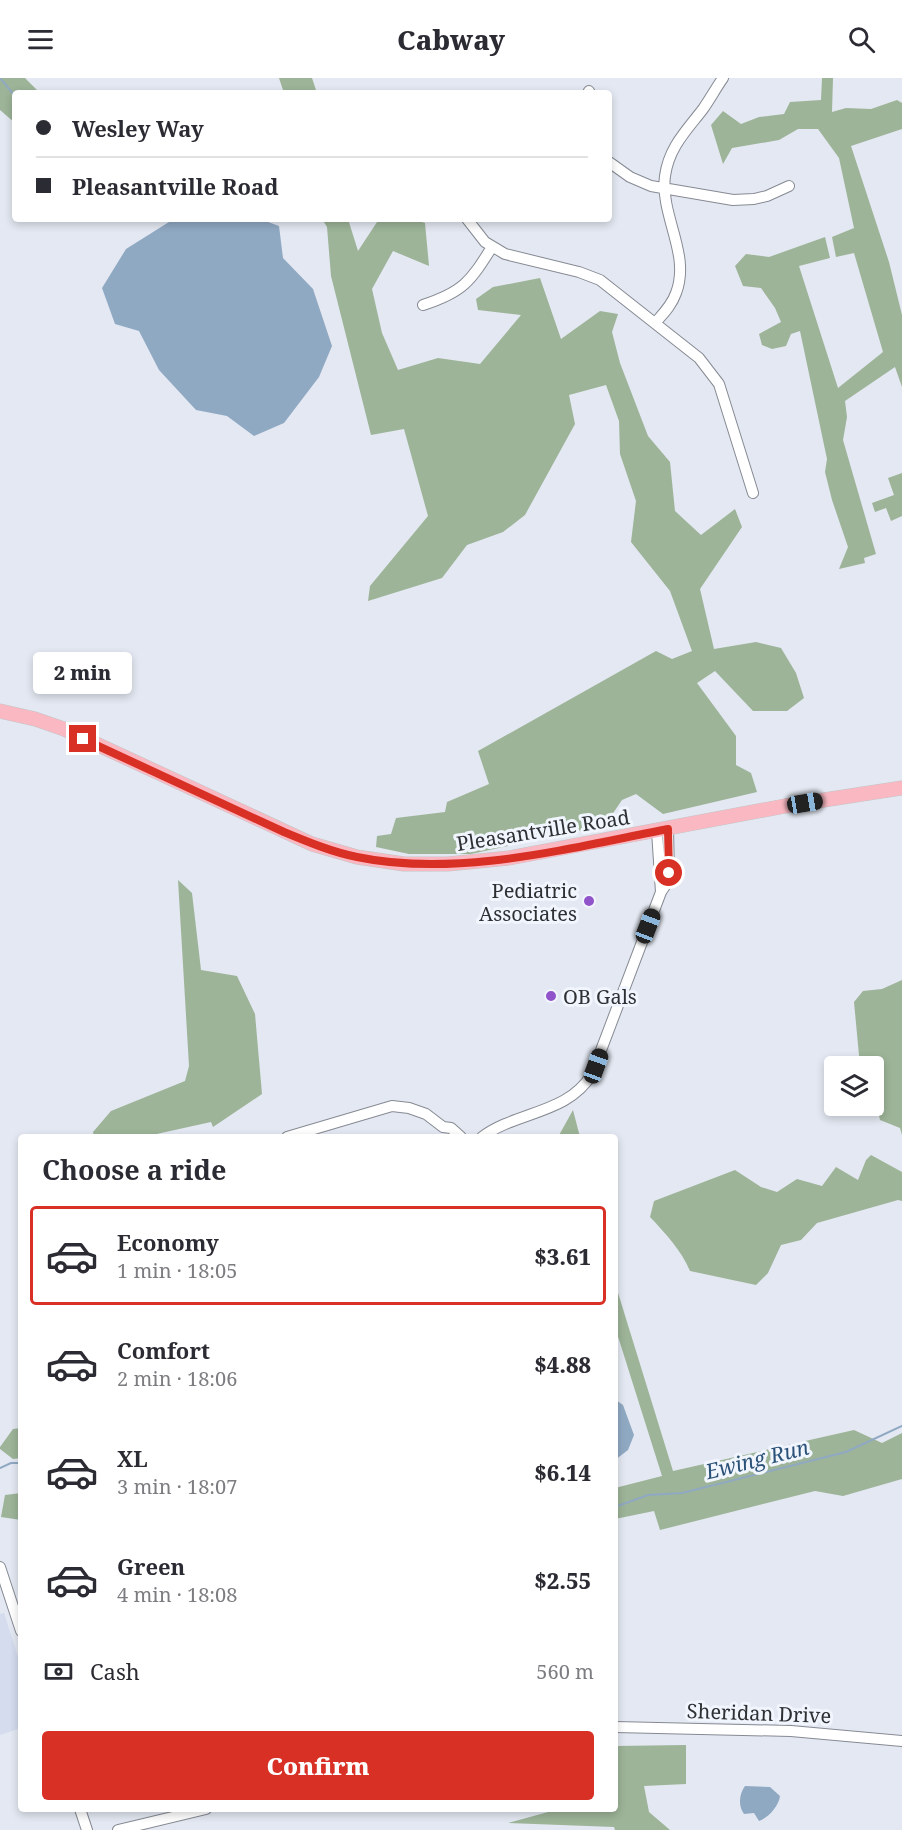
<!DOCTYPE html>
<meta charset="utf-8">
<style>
body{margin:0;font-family:"Noto Serif",serif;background:#f2f2f3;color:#2b2b33;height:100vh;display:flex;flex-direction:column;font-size:22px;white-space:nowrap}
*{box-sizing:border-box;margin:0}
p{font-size:20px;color:#7c7c81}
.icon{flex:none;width:33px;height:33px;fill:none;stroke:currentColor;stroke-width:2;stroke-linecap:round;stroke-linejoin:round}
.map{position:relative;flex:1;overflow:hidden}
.drawer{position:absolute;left:18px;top:1056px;width:600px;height:678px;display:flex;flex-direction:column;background:#fff;border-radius:6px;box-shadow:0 3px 9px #0003}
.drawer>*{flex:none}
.banner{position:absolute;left:12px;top:12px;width:600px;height:132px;border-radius:6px;box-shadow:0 3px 9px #0003;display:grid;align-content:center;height:132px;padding:0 24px;background:#fff}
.fabs{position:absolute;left:824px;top:978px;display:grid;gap:12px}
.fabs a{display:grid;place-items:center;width:60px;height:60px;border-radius:6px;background:#fff;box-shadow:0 3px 9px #0003;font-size:30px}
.end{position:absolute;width:27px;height:27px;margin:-14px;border:8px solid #d93025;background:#fff;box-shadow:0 0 0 3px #fff}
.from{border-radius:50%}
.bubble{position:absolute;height:42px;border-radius:6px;background:#fff;box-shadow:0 3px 9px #0003;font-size:20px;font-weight:800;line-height:42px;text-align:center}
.car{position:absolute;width:18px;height:36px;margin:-18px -9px;border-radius:8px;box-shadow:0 0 4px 2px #0007;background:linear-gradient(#222 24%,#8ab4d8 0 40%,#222 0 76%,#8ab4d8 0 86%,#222 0)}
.banner b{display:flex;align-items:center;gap:21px;height:57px;font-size:22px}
.banner b+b{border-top:2px solid #e1e1e2}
.banner i{width:15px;height:15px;background:#2b2b33}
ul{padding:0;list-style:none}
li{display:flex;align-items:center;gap:18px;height:99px;margin:0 12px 9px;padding:0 12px;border:3px solid transparent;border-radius:6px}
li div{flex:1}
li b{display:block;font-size:22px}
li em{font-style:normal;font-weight:800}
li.current{border-color:#d93025}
li>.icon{width:54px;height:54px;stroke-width:1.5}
h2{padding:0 24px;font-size:27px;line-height:72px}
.pay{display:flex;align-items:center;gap:15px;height:66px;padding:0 24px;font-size:22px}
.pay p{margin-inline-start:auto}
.primary-button{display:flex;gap:12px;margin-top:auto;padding:12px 24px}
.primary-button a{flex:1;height:69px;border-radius:6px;background:#d93025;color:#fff;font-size:24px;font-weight:800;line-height:69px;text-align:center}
header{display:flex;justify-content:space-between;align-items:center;height:78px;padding:0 24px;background:#fff;font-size:27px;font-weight:800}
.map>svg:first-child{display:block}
.built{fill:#d4dced}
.forest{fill:#9db498}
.water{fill:#90a9c3}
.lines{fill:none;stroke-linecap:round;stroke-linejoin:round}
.stream{stroke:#90a9c3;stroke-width:2}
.minor-casing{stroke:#868a93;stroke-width:12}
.major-casing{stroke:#c4c5c6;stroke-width:15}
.minor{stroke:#fff;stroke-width:10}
.major{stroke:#fab9c2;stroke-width:14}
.route{stroke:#d93025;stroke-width:8}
.poi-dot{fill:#9153ca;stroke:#f1f5fd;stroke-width:2}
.labels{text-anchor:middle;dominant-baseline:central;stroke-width:6;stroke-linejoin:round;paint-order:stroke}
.street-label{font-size:20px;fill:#2e3034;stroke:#f1f5fd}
.poi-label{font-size:20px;fill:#2e3034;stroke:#f1f5fd;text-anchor:end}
.water-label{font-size:21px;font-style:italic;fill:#2a5177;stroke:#f1f5fd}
</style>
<header><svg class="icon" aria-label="menu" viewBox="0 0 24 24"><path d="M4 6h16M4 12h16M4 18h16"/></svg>Cabway<svg class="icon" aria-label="search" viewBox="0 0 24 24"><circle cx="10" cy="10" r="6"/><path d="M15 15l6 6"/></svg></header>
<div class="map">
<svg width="902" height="1752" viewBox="0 0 902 1752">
<rect width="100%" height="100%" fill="#e3e8f2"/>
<path class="built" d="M4,1535L21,1588V1650L0,1657V1536Z"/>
<path class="forest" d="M0,0H25L40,15H15V45L0,32Z
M279,0H312L317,15H284Z
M822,0H833L832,34L846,30L871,31L897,22L902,25V51L851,68L889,184L902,237V309L895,289L845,323L847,339L843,362L876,476L864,480L865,485L839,491L848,469L832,422L825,394L827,381L800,253L791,256L786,268L772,271L762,267L759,256L781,244L775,230L761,210L743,208L735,188L746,176L769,179L825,159L830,180L799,188L838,310L883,274L854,175L836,179L832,159L854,150L839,80L818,51H798L779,62L732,70L723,86L711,47L723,33L741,46L759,39L784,36L790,24L821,22Z
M322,141H348L358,173L379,141H413L425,145L429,188L393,173L372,211L382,255L398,292L438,280L480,286L521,237L478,232L476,221L493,209L540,200L561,261L600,233L618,236L612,254L620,285L648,358L670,384L675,433L701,457L735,431L742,449L700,511L714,571L756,564L781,570L796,595L804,620L787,633H753L715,593L697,605L736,658V687L751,695L757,714L663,736L636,716L622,722L605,747L471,776H409L376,769L377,758L391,756L396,740L445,734L447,724L489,706L478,673L656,573L672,581L692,573L670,513L631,464L636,423L620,376L619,343L606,307L569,317L575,346L525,437L503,454L467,467L442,500L368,523L370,508L428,438L404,351L371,357L331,198L327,149Z
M902,395V438L891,443L886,430L875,434L872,425L894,417L888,400Z
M178,802L192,815L201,892L237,898L255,936L262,1016L213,1049L211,1044L143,1059H94L93,1054L111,1033L185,1003L189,988Z
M902,902V1057L900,1050L880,1042L873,1011V988H860L854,924L863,913L882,911Z
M573,1032L580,1059H558Z
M871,1077L902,1094V1123L898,1122L817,1145L801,1162L781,1167L768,1195L756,1207L690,1193C681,1172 666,1156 650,1139L654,1123L735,1092L761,1109L777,1114L797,1101L822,1108L836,1089L858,1102L866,1082Z
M615,1205L673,1393L854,1352L882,1365L902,1355V1401L843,1418L815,1413L660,1452L654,1433L615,1441V1410L662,1398L615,1249Z
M21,1350V1380L13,1381L0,1371V1369L13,1351Z
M21,1415V1442L1,1439L5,1417Z
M686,1667V1706L644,1708L649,1734L670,1752H615L614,1749L508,1745L559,1731H615V1668Z"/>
<path class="water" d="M183,141H260L279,148L283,180L313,211L332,268L319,299L284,345L254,358L227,338L196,332L159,292L139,253L115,246L102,210L126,171L169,144Z
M616,1322L623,1327L634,1357L628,1372L615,1382Z
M745,1708L770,1709L780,1718C779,1728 768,1740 759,1743L754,1735L744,1736C738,1728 739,1716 745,1708Z"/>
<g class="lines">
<path class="stream" d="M0,0L15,18
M0,1390L11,1385H21
M615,1429L648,1417L682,1415L846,1374L902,1348"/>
<g class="minor-casing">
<path id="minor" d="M588,15L589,13
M609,84L630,99L651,108L733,122L754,121L767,118L789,108
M467,141L485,164L505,176L579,194L600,202L699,280L719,306L753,415
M423,227C463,214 470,204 492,169
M655,245C663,236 672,227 676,215C691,176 660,138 665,98C669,69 687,52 703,31C710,21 716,10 723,0
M657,753L661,814
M287,1059L392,1028L409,1030L426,1036L443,1049L451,1050L461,1059
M482,1059C517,1033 568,1036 592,996L661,814L667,805L669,795L668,751
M0,1489L21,1553
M615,1649L791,1653L902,1663
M80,1731L87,1752
M118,1752L206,1731"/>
</g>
<g class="major-casing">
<path id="major" d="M0,633L35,641L64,651L312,766L357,779L404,786H448L509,780L785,728L902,710"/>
</g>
<use href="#minor" class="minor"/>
<use href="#major" class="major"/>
</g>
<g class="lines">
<path class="route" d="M83,661L284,754C308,764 332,774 357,779C457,800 570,770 668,751L669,795"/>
</g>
<g class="poi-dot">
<circle cx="589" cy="823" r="6"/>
<circle cx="551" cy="918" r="6"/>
</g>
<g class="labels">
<g class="street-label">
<text transform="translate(543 752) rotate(-9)">Pleasantville Road</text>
<text transform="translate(759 1635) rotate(2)">Sheridan Drive</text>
</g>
<g class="poi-label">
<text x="577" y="812">Pediatric<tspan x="577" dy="23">Associates</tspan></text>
<text x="563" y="918" text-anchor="start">OB Gals</text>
</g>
<g class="water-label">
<text transform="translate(757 1381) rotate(-14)">Ewing Run</text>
</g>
</g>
</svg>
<div class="fabs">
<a><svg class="icon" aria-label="layers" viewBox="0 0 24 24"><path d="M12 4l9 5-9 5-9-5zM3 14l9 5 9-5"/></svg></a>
</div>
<i class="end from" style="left:669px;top:795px"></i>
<i class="end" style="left:83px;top:661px"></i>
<div class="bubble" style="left:33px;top:574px;width:99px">2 min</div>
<i class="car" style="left:805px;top:725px;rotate:81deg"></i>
<i class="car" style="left:648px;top:848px;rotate:21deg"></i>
<i class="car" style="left:596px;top:988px;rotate:20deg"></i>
<div class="banner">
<b><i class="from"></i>Wesley Way</b>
<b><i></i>Pleasantville Road</b>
</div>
<section class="drawer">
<h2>Choose a ride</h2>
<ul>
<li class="current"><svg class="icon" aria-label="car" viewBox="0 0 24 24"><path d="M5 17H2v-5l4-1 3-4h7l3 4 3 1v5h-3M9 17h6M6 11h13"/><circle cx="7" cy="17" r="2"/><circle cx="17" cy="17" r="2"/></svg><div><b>Economy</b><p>1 min · 18:05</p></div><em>$3.61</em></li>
<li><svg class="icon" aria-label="car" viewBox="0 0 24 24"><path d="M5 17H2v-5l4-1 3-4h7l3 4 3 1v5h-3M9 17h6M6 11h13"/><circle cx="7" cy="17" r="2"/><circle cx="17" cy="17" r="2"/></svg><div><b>Comfort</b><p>2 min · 18:06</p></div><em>$4.88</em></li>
<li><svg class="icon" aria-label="car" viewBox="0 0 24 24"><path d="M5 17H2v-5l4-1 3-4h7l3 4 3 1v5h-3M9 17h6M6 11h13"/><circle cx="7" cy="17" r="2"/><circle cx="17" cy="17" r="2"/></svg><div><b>XL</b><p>3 min · 18:07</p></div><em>$6.14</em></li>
<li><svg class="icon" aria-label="car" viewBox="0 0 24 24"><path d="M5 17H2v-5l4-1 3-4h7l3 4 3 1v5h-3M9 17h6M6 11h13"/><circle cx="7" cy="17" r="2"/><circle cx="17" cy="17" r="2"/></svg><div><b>Green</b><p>4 min · 18:08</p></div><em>$2.55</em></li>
</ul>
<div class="pay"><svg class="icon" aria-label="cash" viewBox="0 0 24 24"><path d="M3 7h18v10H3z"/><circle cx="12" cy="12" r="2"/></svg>Cash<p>560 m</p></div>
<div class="primary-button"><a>Confirm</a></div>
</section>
</div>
